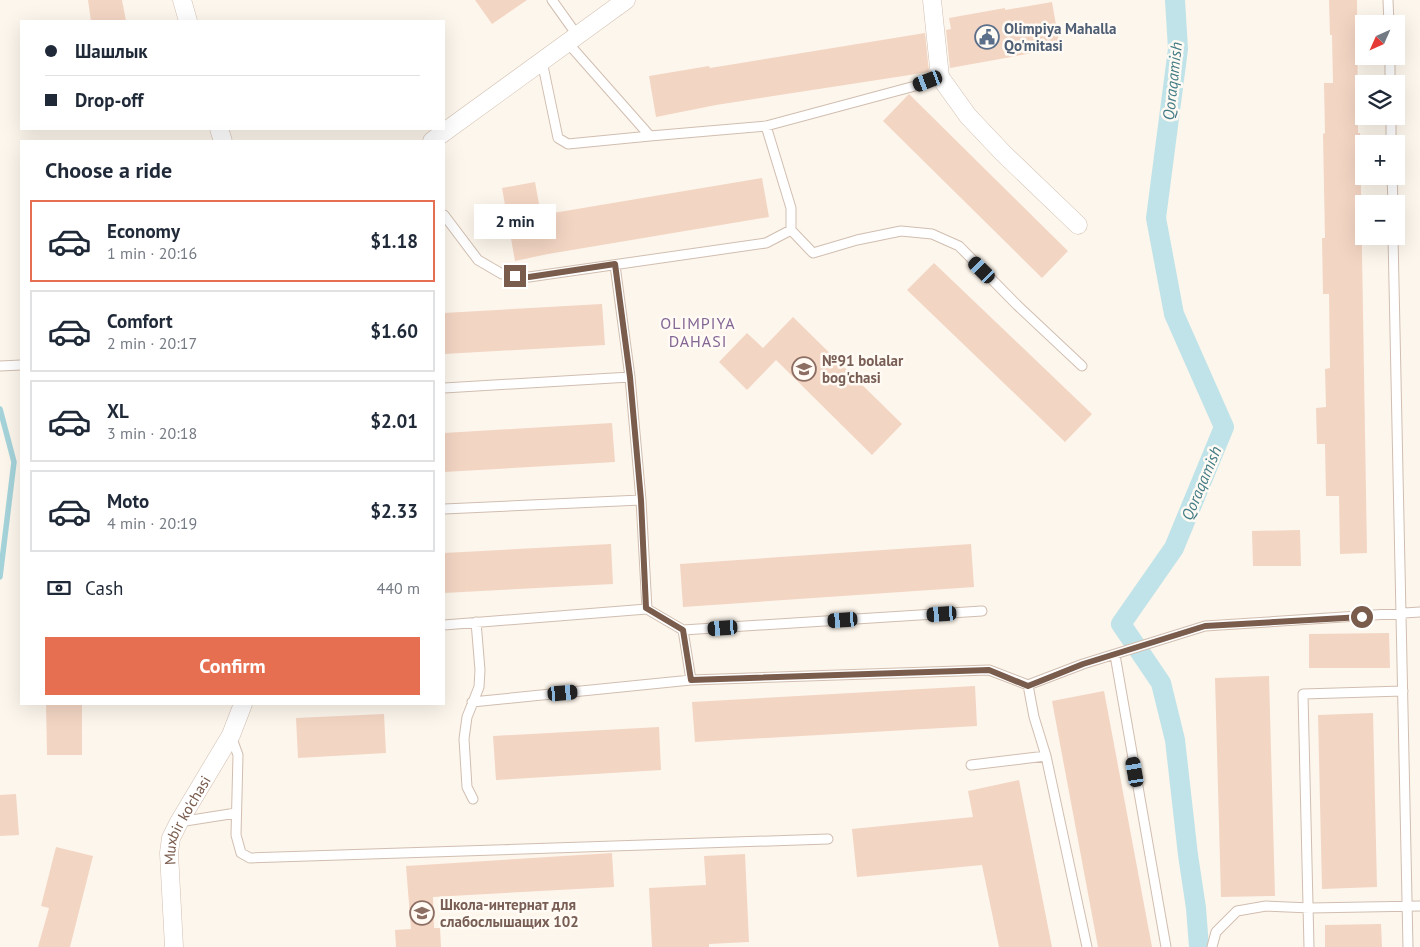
<!DOCTYPE html>
<meta charset="utf-8">
<style>
body{margin:0;font-family:"PT Sans",sans-serif;background:#f2f2f3;color:#1f2937;height:100vh;display:flex;flex-direction:column;font-size:19px;white-space:nowrap}
*{box-sizing:border-box;margin:0}
p{font-size:16px;color:#747a83}
.icon{flex:none;width:28px;height:28px;fill:none;stroke:currentColor;stroke-width:2;stroke-linecap:round;stroke-linejoin:round}
.map{position:relative;flex:1;overflow:hidden}
.side{position:absolute;left:20px;top:140px;width:425px;height:565px;display:flex;flex-direction:column;background:#fff;border-radius:0px;box-shadow:0 5px 20px #0002}
.side>*{flex:none}
.hud{position:absolute;left:20px;top:20px;width:425px;height:110px;border-radius:0px;box-shadow:0 5px 20px #0002;display:grid;align-content:center;height:110px;padding:0 25px;background:#fff}
.needle{width:32px;rotate:225deg}
.fabs{position:absolute;left:1355px;top:15px;display:grid;gap:10px}
.fabs a{display:grid;place-items:center;width:50px;height:50px;border-radius:0px;background:#fff;box-shadow:0 5px 20px #0002;font-size:25px}
.end{position:absolute;width:22px;height:22px;margin:-11px;border:6px solid #7a5c4d;background:#fff;box-shadow:0 0 0 2px #fff}
.from{border-radius:50%}
.bubble{position:absolute;height:35px;border-radius:0px;background:#fff;box-shadow:0 5px 20px #0002;font-size:16px;font-weight:700;line-height:35px;text-align:center}
.car{position:absolute;width:15px;height:30px;margin:-15px -8px;border-radius:6px;box-shadow:0 0 4px 1px #0007;background:linear-gradient(#222 24%,#8ab4d8 0 40%,#222 0 76%,#8ab4d8 0 86%,#222 0)}
.hud b{display:flex;align-items:center;gap:18px;height:48px;font-size:19px}
.hud b+b{border-top:1px solid #e0e1e3}
.hud i{width:12px;height:12px;background:#1f2937}
ul{padding:0;list-style:none}
li{display:flex;align-items:center;gap:15px;height:82px;margin:0 10px 8px;padding:0 15px;border:2px solid #e0e1e3;border-radius:0px}
li div{flex:1}
li b{display:block;font-size:19px}
li em{font-style:normal;font-weight:700}
li.active{border-color:#e76f51}
li>.icon{width:45px;height:45px;stroke-width:1.5}
h2{padding:0 25px;font-size:22px;line-height:60px}
.pay{display:flex;align-items:center;gap:12px;height:55px;padding:0 25px;font-size:19px}
.pay p{margin-inline-start:auto}
.button{display:flex;gap:10px;margin-top:auto;padding:10px 25px}
.button a{flex:1;height:58px;border-radius:0px;background:#e76f51;color:#fff;font-size:20px;font-weight:700;line-height:58px;text-align:center}
.map>svg:first-child{display:block}
.lines{fill:none;stroke-linecap:round;stroke-linejoin:round}
.stream{stroke:#a5d3da;stroke-width:5.5}
.canal{stroke:#bfe3e8;stroke-width:20}
.building{fill:#f3d5c3}
.lane-casing{stroke:#d1beb0;stroke-width:11}
.street-casing{stroke:#d1beb0;stroke-width:19}
.lane{stroke:#fff;stroke-width:9}
.street{stroke:#fff;stroke-width:18}
.route{stroke:#7a5c4d;stroke-width:6}
.labels{text-anchor:middle;dominant-baseline:central;stroke-width:5;stroke-linejoin:round;paint-order:stroke}
.service-label{font-size:15px;font-weight:bold;fill:#4e5e75;stroke:#fffaf3;text-anchor:start}
.education-label{font-size:15px;font-weight:bold;fill:#785e54;stroke:#fffaf3;text-anchor:start}
.street-label{font-size:15px;fill:#7a5c4d;stroke:#fffaf3}
.water-label{font-size:16px;font-style:italic;fill:#437c86;stroke:#fffaf3}
.neighbourhood-label{font-size:16px;letter-spacing:1px;fill:#846695;stroke:#fffaf3}
</style>
<div class="map">
<svg width="1420" height="947" viewBox="0 0 1420 947">
<rect width="100%" height="100%" fill="#fdf6ec"/>
<g class="lines">
<path class="stream" d="M0,409L14,462L0,577"/>
<path class="canal" d="M1175,0L1178,49L1156,218L1174,314L1224,427L1174,548L1121,624L1161,683L1175,740L1188,855L1196,908L1199,947"/>
</g>
<path class="building" d="M88,0H122L126,21H91Z
M475,0H527L492,24Z
M1329,0H1357L1358,133H1360L1367,553L1340,554L1339,496H1326L1325,444H1317L1316,408L1326,407L1325,369L1330,368L1329,294H1323L1322,238H1325L1323,134L1325,133L1324,83H1333L1332,35H1330Z
M1052,2L1060,48L950,68L946,30L951,29L949,18L1005,8V10Z
M925,33L929,72L716,105L656,117L649,76L709,66L710,68Z
M909,94L1068,251L1042,278L883,121Z
M762,178L769,217L548,254L515,261L502,188L535,182L541,215Z
M934,263L1092,414L1065,442L907,290Z
M602,304L605,345L444,354V313Z
M793,317L902,424L872,455L776,360L747,390L719,362L747,333L763,348Z
M612,423L615,462L444,472V433Z
M1300,530L1301,566H1253L1252,531Z
M611,544L613,584L444,593V553Z
M971,544L974,587L683,607L680,564Z
M1389,633L1390,668H1309V634Z
M1269,676L1275,896L1221,897L1215,678Z
M975,686L977,726L695,742L692,702Z
M1104,691L1152,947H1098L1052,701Z
M46,704H82V755H47Z
M1373,713L1377,887L1322,889L1318,715Z
M384,714L386,753L298,758L296,718Z
M659,727L661,770L496,780L493,736Z
M1019,780L1052,947H999L982,865L857,877L852,829L973,817L968,791Z
M16,794L19,835L0,836V795Z
M56,847L93,856L70,947H38L49,908L41,906Z
M612,853L614,887L433,897L434,928H440L441,947H396L395,930L411,929L406,866Z
M745,854L749,942L709,944V947H652L649,888L706,885L704,856Z
M1381,924L1382,947H1325V925Z"/>
<g class="lines">
<g class="lane-casing">
<path id="lane" d="M552,0L577,35
M1388,0L1389,24
M567,42L650,136L766,126L915,86L940,77
M1390,56V84
M542,61L558,138L568,144L650,136
M1391,116V144
M1392,176L1393,204
M444,215L478,260L502,274L529,277L766,243L791,230V208L766,126
M791,230L813,253L857,240L901,231L932,234L959,246L1017,305L1082,366
M1393,236L1408,947
M615,265L630,377L641,500L647,609
M0,366L21,365
M444,388L630,377
M444,509L641,500
M444,625L647,609L683,630L982,611
M1115,655L1166,947
M691,680L989,670L1028,685L1083,664L1205,626L1420,612
M1028,685L1034,717L1046,756L1087,947
M472,702L691,680L683,630
M231,736L238,755L236,835L241,853L250,858L828,839
M971,765L1046,756
M473,799L467,787L464,739L467,717L479,687L480,670L476,622
M179,822L236,813
M1212,947L1216,932L1237,911L1266,906L1310,908L1420,906
M1309,947L1303,694L1403,691"/>
</g>
<g class="street-casing">
<g id="street">
<path d="M182,0L188,21"/>
<path d="M932,0L940,77L968,116L1003,153L1078,225"/>
<path d="M219,129L223,141"/>
<path d="M432,141L626,0"/>
<path id="s1" d="M174,947L169,853L171,838L179,822L231,735L243,704"/>
</g>
</g>
<use href="#lane" class="lane"/>
<use href="#street" class="street"/>
</g>
<g class="lines">
<path class="route" d="M515,276L529,277L615,264L630,377L641,500L646,608L683,630L691,680L989,670L1028,686L1083,664L1205,626L1362,617"/>
</g>
<defs>
<g id="civic-ring" transform="scale(1.25)"><circle r="9.5" fill="#fffaf3" stroke="#5c6f8a" stroke-width="1.5"/><path d="M-.6-6.5H3V-4.5H.6V-3L4-1V1h2V6H-6V1h2V-1L-.6-3ZM-1.2 2.5V6h2.4V2.5Z" fill="#5c6f8a"/></g>
<g id="school-ring" transform="scale(1.25)"><circle r="9.5" fill="#fffaf3" stroke="#8d6e63" stroke-width="1.5"/><path d="M0-5L7-2L0 1L-7-2ZM-4 1L0 2.5L4 1V4Q0 6-4 4Z" fill="#8d6e63"/></g>
</defs>
<g fill-rule="evenodd">
<use href="#civic-ring" x="987" y="37"/>
<use href="#school-ring" x="804" y="369"/>
<use href="#school-ring" x="422" y="913"/>
</g>
<g class="labels">
<g class="service-label">
<text x="1004" y="28">Olimpiya Mahalla<tspan x="1004" dy="17">Qo'mitasi</tspan></text>
</g>
<g class="education-label">
<text x="822" y="360">№91 bolalar<tspan x="822" dy="17">bog'chasi</tspan></text>
<text x="440" y="904">Школа-интернат для<tspan x="440" dy="17">слабослышащих 102</tspan></text>
</g>
<g class="street-label">
<text stroke="none"><textPath href="#s1" startOffset="131">Muxbir ko'chasi</textPath></text>
</g>
<g class="water-label">
<text transform="translate(1172 81) rotate(-84)">Qoraqamish</text>
<text transform="translate(1201 483) rotate(-67)">Qoraqamish</text>
</g>
<g class="neighbourhood-label">
<text x="698" y="323">OLIMPIYA<tspan x="698" dy="18">DAHASI</tspan></text>
</g>
</g>
</svg>
<div class="fabs">
<a><svg class="needle" viewBox="-14 -14 28 28"><path d="M0-13l5 13h-10z" fill="#e53935"/><path d="M0 13l5-13h-10z" fill="#747a83"/></svg></a>
<a><svg class="icon" aria-label="layers" viewBox="0 0 24 24"><path d="M12 4l9 5-9 5-9-5zM3 14l9 5 9-5"/></svg></a>
<a>+</a>
<a>−</a>
</div>
<i class="end from" style="left:1362px;top:617px"></i>
<i class="end" style="left:515px;top:276px"></i>
<div class="bubble" style="left:474px;top:204px;width:82px">2 min</div>
<i class="car" style="left:928px;top:81px;rotate:249deg"></i>
<i class="car" style="left:982px;top:270px;rotate:315deg"></i>
<i class="car" style="left:942px;top:614px;rotate:266deg"></i>
<i class="car" style="left:843px;top:620px;rotate:266deg"></i>
<i class="car" style="left:723px;top:628px;rotate:266deg"></i>
<i class="car" style="left:563px;top:693px;rotate:85deg"></i>
<i class="car" style="left:1135px;top:772px;rotate:350deg"></i>
<div class="hud">
<b><i class="from"></i>Шашлык</b>
<b><i></i>Drop-off</b>
</div>
<section class="side">
<h2>Choose a ride</h2>
<ul>
<li class="active"><svg class="icon" aria-label="car" viewBox="0 0 24 24"><path d="M5 17H2v-5l4-1 3-4h7l3 4 3 1v5h-3M9 17h6M6 11h13"/><circle cx="7" cy="17" r="2"/><circle cx="17" cy="17" r="2"/></svg><div><b>Economy</b><p>1 min · 20:16</p></div><em>$1.18</em></li>
<li><svg class="icon" aria-label="car" viewBox="0 0 24 24"><path d="M5 17H2v-5l4-1 3-4h7l3 4 3 1v5h-3M9 17h6M6 11h13"/><circle cx="7" cy="17" r="2"/><circle cx="17" cy="17" r="2"/></svg><div><b>Comfort</b><p>2 min · 20:17</p></div><em>$1.60</em></li>
<li><svg class="icon" aria-label="car" viewBox="0 0 24 24"><path d="M5 17H2v-5l4-1 3-4h7l3 4 3 1v5h-3M9 17h6M6 11h13"/><circle cx="7" cy="17" r="2"/><circle cx="17" cy="17" r="2"/></svg><div><b>XL</b><p>3 min · 20:18</p></div><em>$2.01</em></li>
<li><svg class="icon" aria-label="car" viewBox="0 0 24 24"><path d="M5 17H2v-5l4-1 3-4h7l3 4 3 1v5h-3M9 17h6M6 11h13"/><circle cx="7" cy="17" r="2"/><circle cx="17" cy="17" r="2"/></svg><div><b>Moto</b><p>4 min · 20:19</p></div><em>$2.33</em></li>
</ul>
<div class="pay"><svg class="icon" aria-label="cash" viewBox="0 0 24 24"><path d="M3 7h18v10H3z"/><circle cx="12" cy="12" r="2"/></svg>Cash<p>440 m</p></div>
<div class="button"><a>Confirm</a></div>
</section>
</div>
